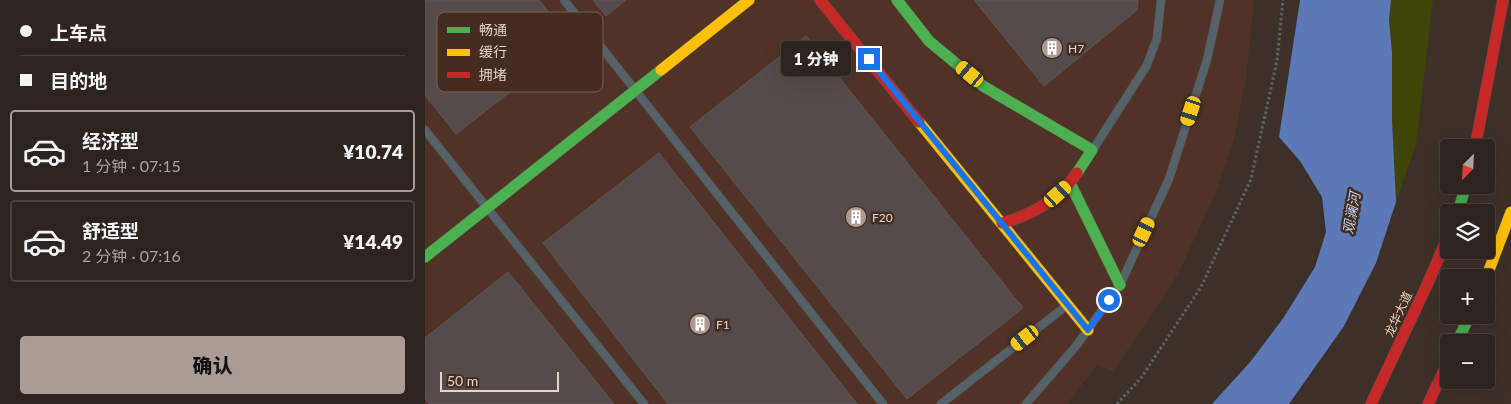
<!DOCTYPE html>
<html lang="zh">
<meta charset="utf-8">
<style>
body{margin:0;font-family:Lato,"Noto Sans SC",sans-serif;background:#362c28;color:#f1f3f6;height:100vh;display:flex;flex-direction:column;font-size:19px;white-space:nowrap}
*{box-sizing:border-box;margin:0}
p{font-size:16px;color:#a7a4a4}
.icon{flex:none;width:28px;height:28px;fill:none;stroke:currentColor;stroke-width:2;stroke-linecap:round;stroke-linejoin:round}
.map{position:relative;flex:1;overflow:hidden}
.sheet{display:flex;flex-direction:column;background:#2e241f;width:425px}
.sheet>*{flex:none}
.banner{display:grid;align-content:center;height:110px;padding:0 20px;background:#2e241f}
.needle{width:32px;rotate:204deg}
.tools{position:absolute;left:1015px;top:139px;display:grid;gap:10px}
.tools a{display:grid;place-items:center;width:55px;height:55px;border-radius:5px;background:#2e241f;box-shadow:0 5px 20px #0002,0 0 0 1px #49413d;font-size:25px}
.scale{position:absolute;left:15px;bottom:12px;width:119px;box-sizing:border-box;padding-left:5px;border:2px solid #e5d4cd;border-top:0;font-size:14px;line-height:18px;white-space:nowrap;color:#e5d4cd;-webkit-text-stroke:4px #452c21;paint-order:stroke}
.end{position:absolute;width:22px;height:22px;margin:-11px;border:6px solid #1a73e8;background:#fff;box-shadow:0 0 0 2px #fff}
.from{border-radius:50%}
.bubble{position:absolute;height:35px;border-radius:5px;background:#2e241f;box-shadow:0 5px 20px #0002,0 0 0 1px #49413d;font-size:16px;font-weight:800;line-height:35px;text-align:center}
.car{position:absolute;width:15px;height:30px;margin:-15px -8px;border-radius:6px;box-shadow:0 0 4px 1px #0007;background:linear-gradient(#f5c518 24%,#345 0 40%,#f5c518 0 76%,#345 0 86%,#f5c518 0)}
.banner b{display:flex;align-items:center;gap:18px;height:48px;font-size:19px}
.banner b+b{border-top:1px solid #49413d}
.banner i{width:12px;height:12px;background:#f1f3f6}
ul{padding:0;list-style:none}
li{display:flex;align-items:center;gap:15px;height:82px;margin:0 10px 8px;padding:0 10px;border:2px solid #49413d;border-radius:5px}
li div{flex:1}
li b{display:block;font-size:19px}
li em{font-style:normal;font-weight:800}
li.on{border-color:#aa9b94}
li>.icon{width:45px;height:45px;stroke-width:1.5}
.action{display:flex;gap:10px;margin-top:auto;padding:10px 20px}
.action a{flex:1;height:58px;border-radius:5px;background:#aa9b94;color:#111;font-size:20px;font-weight:800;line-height:58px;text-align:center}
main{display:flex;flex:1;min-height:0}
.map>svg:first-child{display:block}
.built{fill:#503326}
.green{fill:#3e4507}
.water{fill:#5c78b6}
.building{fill:#554b4b;stroke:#605656}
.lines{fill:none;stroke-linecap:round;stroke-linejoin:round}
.lane-casing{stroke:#5a4e48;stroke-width:9}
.fast-casing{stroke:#5a4e48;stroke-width:12}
.slow-casing{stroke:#5a4e48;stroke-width:12}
.jam-casing{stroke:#5a4e48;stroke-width:12}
.path{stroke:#5c6266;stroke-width:3;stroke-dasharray:2.5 2.5;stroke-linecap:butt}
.lane{stroke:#556269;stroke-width:8}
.fast{stroke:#4caf50;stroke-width:11}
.slow{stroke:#ffc107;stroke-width:11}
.jam{stroke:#c62828;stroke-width:11}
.route{stroke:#1a73e8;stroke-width:6}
.labels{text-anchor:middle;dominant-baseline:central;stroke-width:5;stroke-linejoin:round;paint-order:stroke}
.poi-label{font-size:12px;fill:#e5d4cd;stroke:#452c21;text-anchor:start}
.street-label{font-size:12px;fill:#e5d4cd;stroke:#452c21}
.water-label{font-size:14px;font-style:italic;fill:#c0d3f9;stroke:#452c21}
.key{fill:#452c21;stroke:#755e55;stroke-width:1}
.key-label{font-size:14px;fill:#e5d4cd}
</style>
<main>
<section class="sheet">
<div class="banner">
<b><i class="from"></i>上车点</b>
<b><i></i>目的地</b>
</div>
<ul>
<li class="on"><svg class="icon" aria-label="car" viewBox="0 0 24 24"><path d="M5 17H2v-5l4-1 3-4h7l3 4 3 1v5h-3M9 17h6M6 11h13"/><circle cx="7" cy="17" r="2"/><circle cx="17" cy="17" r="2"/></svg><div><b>经济型</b><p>1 分钟 · 07:15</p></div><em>¥10.74</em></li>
<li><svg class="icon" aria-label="car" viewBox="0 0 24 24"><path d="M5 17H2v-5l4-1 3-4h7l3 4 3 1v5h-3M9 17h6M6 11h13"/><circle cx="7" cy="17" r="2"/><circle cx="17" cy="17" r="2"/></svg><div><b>舒适型</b><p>2 分钟 · 07:16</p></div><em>¥14.49</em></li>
</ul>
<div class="action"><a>确认</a></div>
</section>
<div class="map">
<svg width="1086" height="404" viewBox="0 0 1086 404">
<rect width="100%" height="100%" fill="#3d3029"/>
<path class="built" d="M0,0H829L821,78L809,140L791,192L754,272L729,312L688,371L672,365L642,404H0Z"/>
<path class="green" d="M966,0H1008L991,144L971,202L967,119V52L964,20Z"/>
<path class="water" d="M875,0H966L964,20L967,52V120L971,202L951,263L919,326L864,404H787L826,361L859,317L890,267L901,232L897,197L875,161L854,137Z"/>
<path class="building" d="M0,0H114L148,43L31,134L0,95Z
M168,0H201L181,16Z
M549,0H713L712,10L619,86Z
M381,36L598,308L482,399L265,127Z
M234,153L432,404H243L118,243Z
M83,272L189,404H4L0,399V338Z"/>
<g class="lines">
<g class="lane-casing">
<path id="lane" d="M139,0L458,404
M0,130L219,404
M669,148L722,65L732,38L736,0
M516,404L641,306
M601,404L651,346L695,285L744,179L782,60L795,0"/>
</g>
<g class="fast-casing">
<path id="fast" d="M472,0L504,41L558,86L667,150L652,173
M645,183L695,285
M1033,212L1041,185
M0,257L236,70
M1032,342L1045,315"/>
</g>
<g class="slow-casing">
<path id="slow" d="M236,70L324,0
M494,122L663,330
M1061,278L1086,212"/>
</g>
<g class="jam-casing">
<path id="jam" d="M395,0L494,122
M1050,148L1078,0
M577,223C607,215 634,199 652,173
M946,404L1002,285L1024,234
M1003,404L1024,360"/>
</g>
<path class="path" d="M692,404L716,378L776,287L826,179L852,61L858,0"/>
<use href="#lane" class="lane"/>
<use href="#fast" class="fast"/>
<use href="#slow" class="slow"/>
<use href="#jam" class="jam"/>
</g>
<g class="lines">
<path class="route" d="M444,59L663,330L684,300"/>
</g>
<defs>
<g id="building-disc" transform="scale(1.125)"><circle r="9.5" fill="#aa9b94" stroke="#452c21"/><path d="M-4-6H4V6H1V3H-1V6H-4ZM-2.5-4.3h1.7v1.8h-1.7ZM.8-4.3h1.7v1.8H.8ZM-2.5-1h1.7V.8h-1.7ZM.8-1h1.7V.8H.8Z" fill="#fff"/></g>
</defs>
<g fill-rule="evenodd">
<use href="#building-disc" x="627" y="48"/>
<use href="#building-disc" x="431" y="217"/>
<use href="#building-disc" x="275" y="324"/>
</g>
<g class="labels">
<g class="poi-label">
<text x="643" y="48">H7</text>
<text x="447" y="217">F20</text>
<text x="291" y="324">F1</text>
</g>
<g class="street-label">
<text transform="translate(973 314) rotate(-65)">龙华大道</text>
</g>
<g class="water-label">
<text transform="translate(926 213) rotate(-80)">观澜河</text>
</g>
</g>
<rect x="12" y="12" width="166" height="80" rx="8" class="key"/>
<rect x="22" y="27" width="23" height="6" fill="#4caf50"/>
<rect x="22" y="49" width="23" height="7" fill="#ffc107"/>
<rect x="22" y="72" width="23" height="6" fill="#c62828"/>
<g class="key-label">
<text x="54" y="35">畅通</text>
<text x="54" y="57">缓行</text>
<text x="54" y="80">拥堵</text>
</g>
</svg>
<div class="tools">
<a><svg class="needle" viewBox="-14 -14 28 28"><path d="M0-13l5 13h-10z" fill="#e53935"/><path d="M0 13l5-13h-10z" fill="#a7a4a4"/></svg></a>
<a><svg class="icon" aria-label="layers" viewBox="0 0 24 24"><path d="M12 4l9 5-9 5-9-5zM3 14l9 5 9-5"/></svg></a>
<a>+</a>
<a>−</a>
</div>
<div class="scale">50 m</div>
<i class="end from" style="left:684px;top:300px"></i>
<i class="end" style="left:444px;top:59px"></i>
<div class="bubble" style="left:356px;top:41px;width:70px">1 分钟</div>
<i class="car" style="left:545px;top:74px;rotate:310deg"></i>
<i class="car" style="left:766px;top:111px;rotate:198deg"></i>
<i class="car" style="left:633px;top:194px;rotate:48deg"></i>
<i class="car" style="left:719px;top:232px;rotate:25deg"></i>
<i class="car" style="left:600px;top:338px;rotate:232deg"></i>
</div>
</main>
